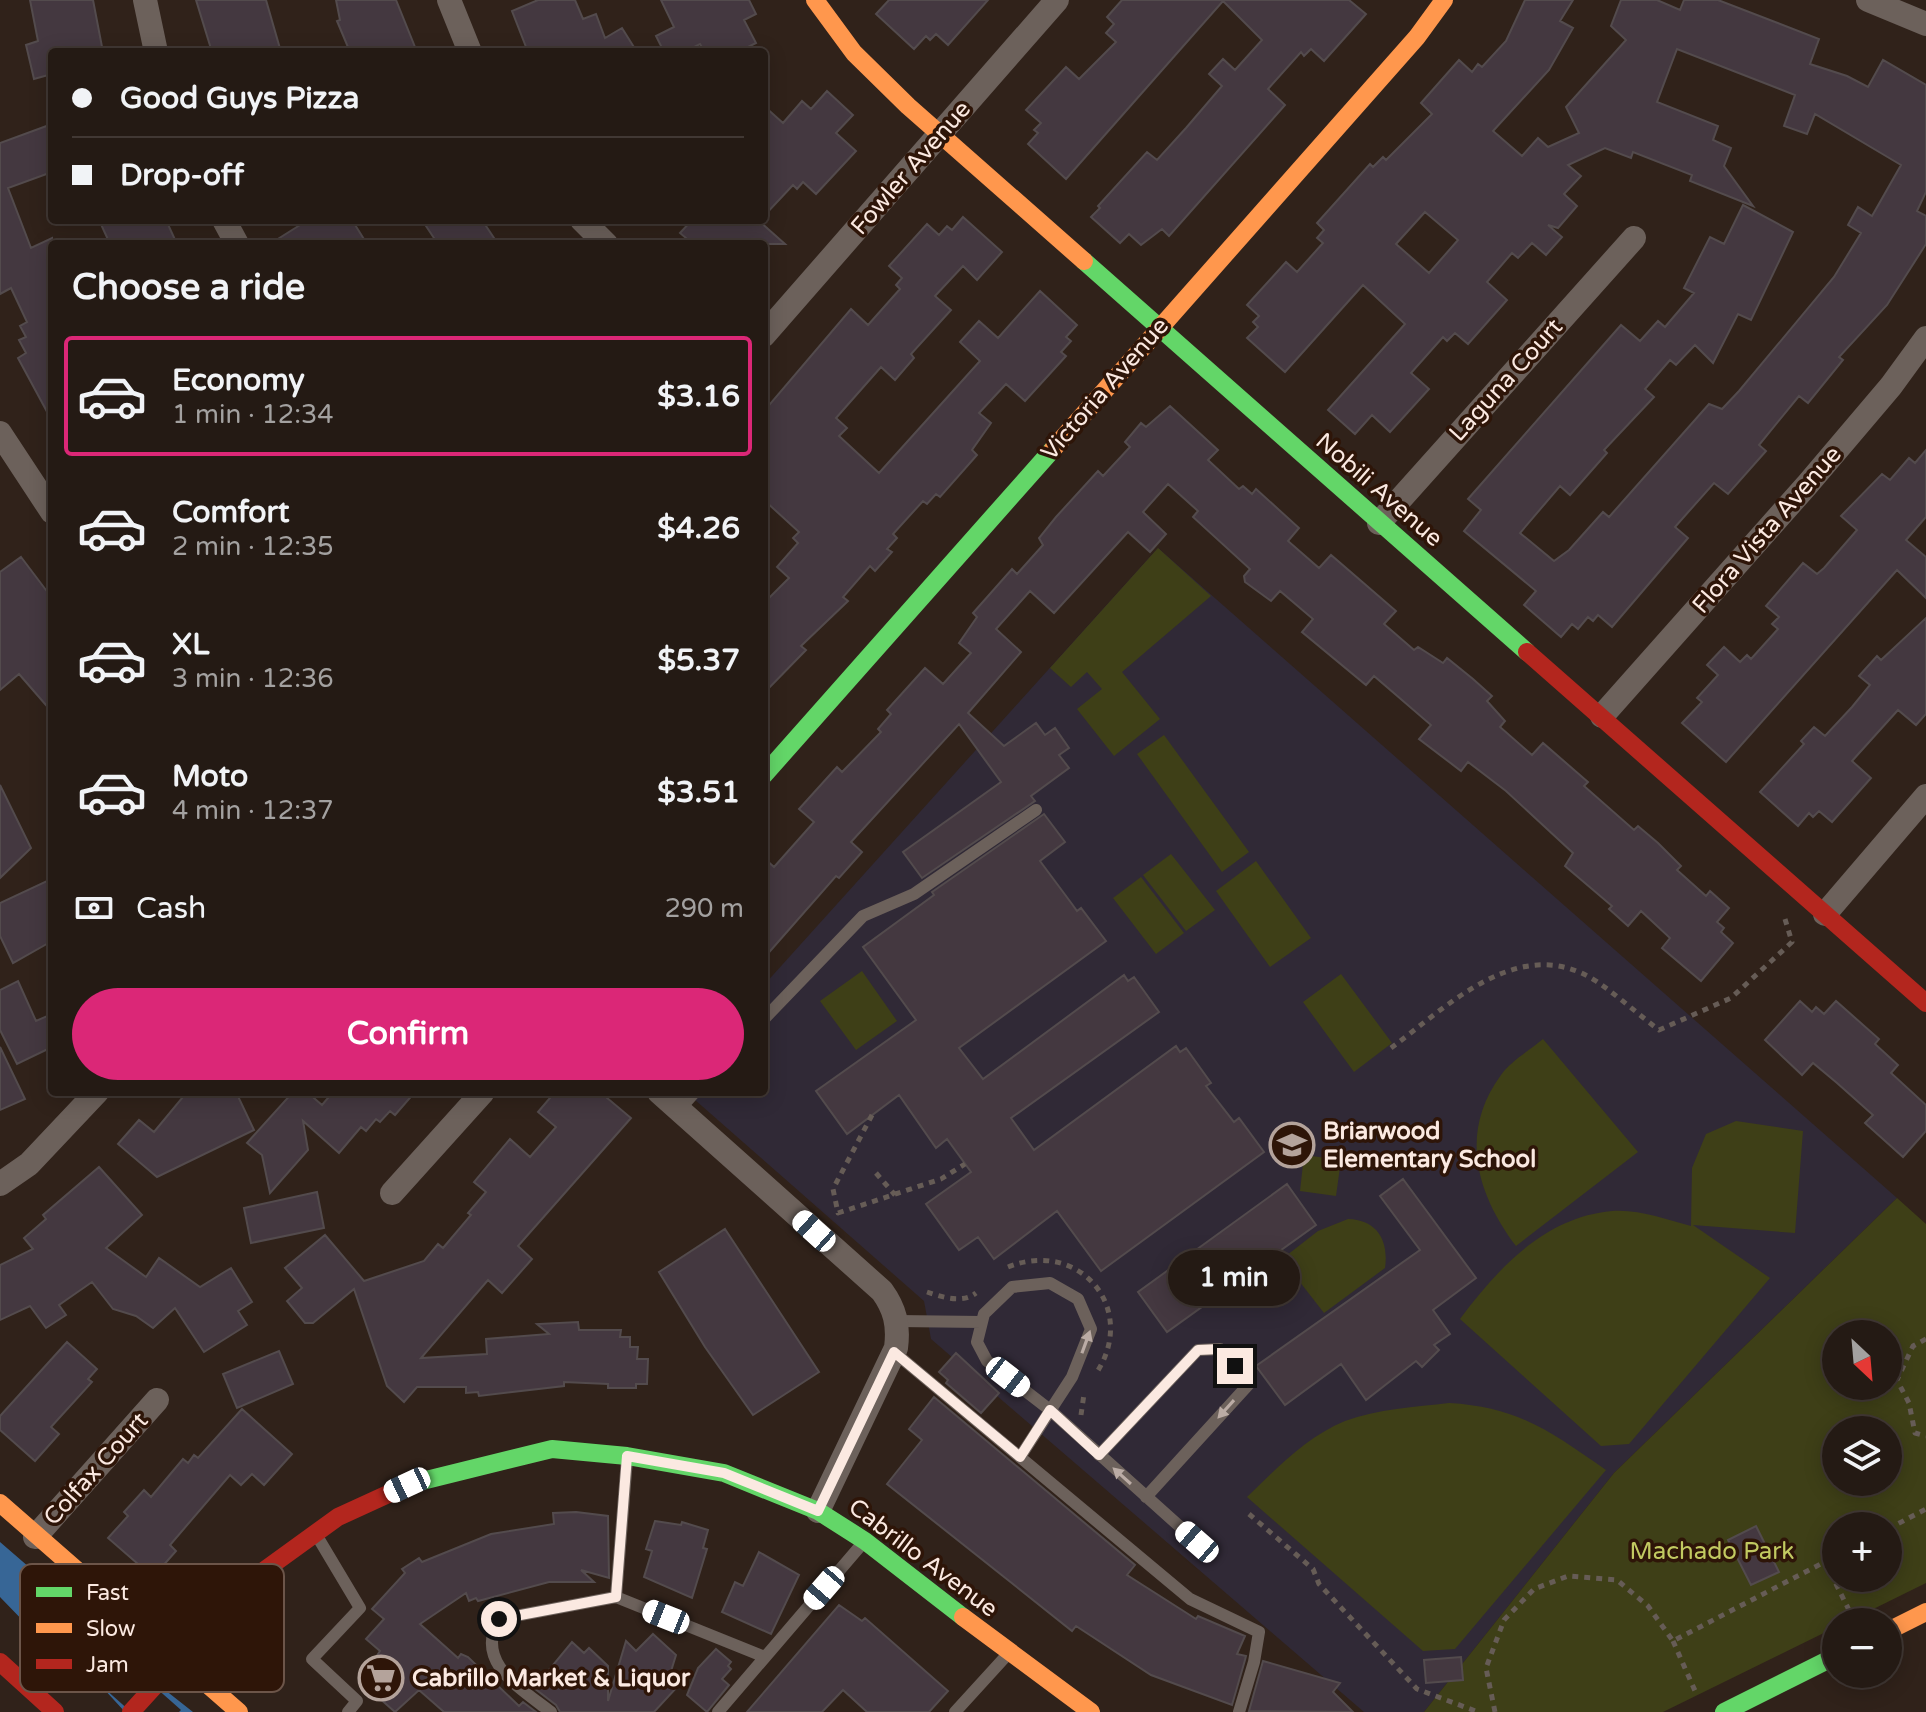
<!DOCTYPE html>
<meta charset="utf-8">
<style>
body{margin:0;font-family:"Varela Round",sans-serif;background:#302722;color:#f1f3f6;height:100vh;display:flex;flex-direction:column;font-size:30px;white-space:nowrap}
*{box-sizing:border-box;margin:0}
p{font-size:26px;color:#a3a1a0}
.icon{flex:none;width:44px;height:44px;fill:none;stroke:currentColor;stroke-width:2;stroke-linecap:round;stroke-linejoin:round}
.map{position:relative;flex:1;overflow:hidden}
.sheet{position:absolute;left:48px;top:240px;width:720px;height:856px;display:flex;flex-direction:column;background:#241a14;border-radius:8px;box-shadow:0 4px 20px #0003,0 0 0 2px #413834}
.sheet>*{flex:none}
.guide{position:absolute;left:48px;top:48px;width:720px;height:176px;border-radius:8px;box-shadow:0 4px 20px #0003,0 0 0 2px #413834;display:grid;align-content:center;height:176px;padding:0 24px;background:#241a14}
.needle{width:52px;rotate:154deg}
.controls{position:absolute;left:1822px;top:1320px;display:grid;gap:16px}
.controls a{display:grid;place-items:center;width:80px;height:80px;border-radius:50%;background:#241a14;box-shadow:0 4px 20px #0003,0 0 0 2px #413834;font-size:40px}
.end{position:absolute;width:36px;height:36px;margin:-18px;border:10px solid #fbe9e1;background:#111;box-shadow:0 0 0 4px #111}
.from{border-radius:50%}
.bubble{position:absolute;height:56px;border-radius:28px;background:#241a14;box-shadow:0 4px 20px #0003,0 0 0 2px #413834;font-size:26px;font-weight:700;line-height:56px;text-align:center}
.car{position:absolute;width:24px;height:48px;margin:-24px -12px;border-radius:10px;box-shadow:0 0 6px 2px #0007;background:linear-gradient(#fff 24%,#345 0 40%,#fff 0 76%,#345 0 86%,#fff 0)}
.guide b{display:flex;align-items:center;gap:28px;height:76px;font-size:30px}
.guide b+b{border-top:2px solid #413834}
.guide i{width:20px;height:20px;background:#f1f3f6}
ul{padding:0;list-style:none}
li{display:flex;align-items:center;gap:24px;height:120px;margin:0 16px 12px;padding:0 8px;border:4px solid transparent;border-radius:8px}
li div{flex:1}
li b{display:block;font-size:30px}
li em{font-style:normal;font-weight:700}
li.active{border-color:#db2777}
li>.icon{width:72px;height:72px;stroke-width:1.5}
h2{padding:0 24px;font-size:36px;line-height:96px}
.pay{display:flex;align-items:center;gap:20px;height:88px;padding:0 24px;font-size:30px}
.pay p{margin-inline-start:auto}
.action{display:flex;gap:16px;margin-top:auto;padding:16px 24px}
.action a{flex:1;height:92px;border-radius:48px;background:#db2777;color:#fff;font-size:32px;font-weight:700;line-height:92px;text-align:center}
.map>svg:first-child{display:block}
.education{fill:#302936}
.green{fill:#3e3f17;fill-rule:evenodd}
.water{fill:#376696}
.pier{fill:#30221a}
.building{fill:#443840;stroke:#534b4d;stroke-width:2;fill-rule:evenodd}
.lines{fill:none;stroke-linecap:round;stroke-linejoin:round}
.path{stroke:#665c56;stroke-width:5;stroke-dasharray:6 6;stroke-linecap:butt}
.lane{stroke:#6c615b;stroke-width:12}
.street{stroke:#6c615b;stroke-width:24}
.fast{stroke:#63d668;stroke-width:18}
.slow{stroke:#ff974d;stroke-width:18}
.jam{stroke:#b3261e;stroke-width:18}
.oneway{fill:#bbaca5}
.route{stroke:#fbe9e1;stroke-width:10}
.labels{text-anchor:middle;dominant-baseline:central;stroke-width:7;stroke-linejoin:round;paint-order:stroke}
.street-label{font-size:24px;fill:#fbe9e1;stroke:#2e1508}
.poi-label{font-size:24px;font-weight:bold;fill:#fbe9e1;stroke:#2e1508;text-anchor:start}
.park-label{font-size:24px;fill:#c2ca61;stroke:#2e1508}
.key{fill:#2e1508;stroke:#6c5549;stroke-width:2}
.key-label{font-size:22px;fill:#fbe9e1}
</style>
<div class="map">
<svg width="1926" height="1712" viewBox="0 0 1926 1712">
<rect width="100%" height="100%" fill="#30221a"/>
<path class="education" d="M1158,548L1897,1198L1614,1473L1424,1712H1364L931,1339L924,1301L686,1092H764V985Z"/>
<path class="green" d="M1158,548L1211,596L1122,672L1160,719L1114,756L1077,709L1102,689L1087,672L1071,687L1050,668Z
M1164,735L1249,852L1222,872L1137,754Z
M1171,854L1215,910L1186,931L1143,875Z
M1256,861L1311,938L1270,967L1216,891Z
M1141,877L1184,933L1156,954L1113,898Z
M862,971L897,1021L856,1050L820,1001Z
M1341,974L1392,1043L1354,1072L1303,1002Z
M1543,1039L1638,1152L1516,1246C1476,1193 1459,1132 1501,1075C1511,1061 1530,1050 1543,1039Z
M1736,1121L1803,1131L1795,1233L1693,1225L1770,1278L1629,1444L1601,1446L1460,1319C1498,1268 1545,1217 1612,1211C1639,1209 1665,1219 1691,1226L1692,1168L1706,1134Z
M1304,1155L1341,1160L1336,1196L1300,1191Z
M1897,1198L1926,1224V1583L1847,1622H1836V1627L1663,1712H1424L1614,1473ZM1836,1334H1888V1386H1836ZM1836,1430H1888V1482H1836ZM1836,1526H1888V1578H1836Z
M1348,1219C1377,1220 1389,1240 1385,1268L1324,1313L1282,1259L1318,1231Z
M1449,1403C1519,1407 1551,1432 1606,1470L1455,1649L1423,1651L1247,1497C1276,1469 1306,1437 1345,1421C1377,1409 1416,1407 1449,1403Z"/>
<path class="water" d="M0,1542L125,1650L127,1660L193,1712H125L103,1688L89,1689L0,1597Z"/>
<path class="pier" d="M128,1663L181,1710L179,1712H131L104,1688Z"/>
<path class="building" d="M30,0H93L103,52H52V74L34,79L26,45L38,41Z
M196,0H266L281,52H212Z
M336,0H396L417,52H350L337,21L340,20Z
M538,0H575L583,19L596,14L605,38L622,28L637,52H528L512,11Z
M661,0H749L756,14L744,20L756,43L738,52H705L700,44L684,52H664L656,36L674,27Z
M889,0H988L948,45L936,34L930,40L926,36L914,49L876,14Z
M1122,0H1349L1366,14L1324,61L1311,49L1304,56L1301,52L1268,89L1285,105L1169,236L1162,229L1141,245L1129,234L1120,243L1091,217L1100,208L1098,206L1147,152L1157,160L1186,128L1222,86L1209,74L1223,59L1235,70L1262,40L1223,1L1066,179L1028,144L1038,133L1034,130L1041,123L1026,110L1066,67L1079,79L1116,42L1106,33L1114,24L1107,17Z
M1525,0H1573L1560,21L1573,28L1549,70L1493,131L1522,156L1538,138L1548,147L1579,133L1566,107L1626,40L1611,26L1621,0H1657L1680,10L1684,0H1718L1819,39L1810,64L1847,76L1868,87L1883,60L1926,85V192L1917,211L1926,216V244L1887,305L1839,357L1843,360L1808,403L1799,396L1759,445L1766,451L1728,494L1714,483L1675,527L1688,538L1612,627L1598,615L1593,621L1588,617L1578,629L1572,624L1561,637L1524,605L1536,591L1464,531L1481,510L1468,499L1621,325L1640,341L1658,321L1665,327L1694,293L1684,288L1710,237L1724,244L1743,205L1793,232L1751,320L1738,314L1713,363L1695,345L1676,365L1670,360L1645,389L1654,397L1604,450L1607,453L1570,495L1560,486L1520,533L1554,561L1569,550L1603,512L1609,517L1709,404L1722,409L1739,391L1834,277L1861,233L1848,225L1858,207L1872,216L1901,165L1815,114L1807,134L1784,126L1795,95L1677,49L1657,102L1718,126L1713,140L1731,148L1724,166L1753,206L1690,181L1692,175L1633,152L1631,158L1605,148L1568,165L1581,176L1564,194L1577,206L1558,228L1548,225L1562,237L1546,255L1532,243L1518,258L1512,253L1487,282L1507,300L1468,344L1455,333L1447,341L1443,337L1411,373L1429,389L1390,432L1372,415L1355,434L1328,410L1405,324L1363,285L1285,372L1247,338L1258,327L1253,322L1259,316L1247,305L1286,262L1297,272L1323,243L1317,238L1324,230L1317,223L1370,164L1373,167L1383,157L1386,160L1432,114L1421,103L1459,60L1472,72L1478,64L1482,67L1506,41ZM1425,212L1458,240L1429,273L1396,244Z
M827,91L853,115L836,133L856,151L816,194L803,182L797,189L793,185L764,216V106L783,123L802,101L811,109Z
M52,124V172L8,188L31,248L52,238V421L18,358L26,353L19,340L26,337L20,326L27,322L11,288L0,294V143Z
M963,217L1002,252L977,280L963,266L935,296L951,310L911,354L914,358L895,380L881,367L836,418L847,428L839,436L879,473L980,361L960,342L979,321L998,338L1040,291L1077,325L1066,337L1071,341L1061,352L1066,356L1025,401L1006,384L979,413L991,423L972,450L977,455L940,497L936,494L927,504L923,501L893,534L897,538L887,549L892,552L875,571L870,566L843,597L848,601L801,646L806,650L764,693V603L789,578L777,567L798,543L793,538L799,532L764,500V411L851,309L868,325L900,289L896,285L902,278L889,266L927,224L939,235L947,226L952,230Z
M99,220H166L177,244H110Z
M308,220H352L367,244H270Z
M422,220H482L498,244H438Z
M692,220H758L785,244H693L680,233Z
M1170,406L1218,450L1208,460L1239,489L1243,486L1252,494L1256,489L1299,528L1288,541L1319,568L1331,555L1396,611L1384,624L1414,650L1418,647L1443,663L1447,658L1473,679L1492,696L1487,701L1505,721L1500,727L1532,755L1543,743L1588,782L1584,786L1634,830L1638,826L1658,843L1681,866L1677,870L1706,896L1710,891L1729,908L1717,922L1724,928L1721,932L1733,943L1701,981L1662,948L1670,938L1641,911L1628,926L1609,909L1612,906L1565,866L1573,853L1506,791L1468,762L1461,771L1419,739L1431,725L1374,676L1366,685L1302,632L1313,619L1280,591L1271,601L1245,582L1244,576L1250,569L1193,517L1198,511L1168,484L1143,512L1166,534L1150,552L1128,532L1054,613L1030,591L996,629L1021,652L968,713L1004,746L1036,723L1045,735L1055,728L1069,748L1059,755L1069,768L1031,796L1035,801L922,878L903,852L1001,782L959,724L851,842L862,852L839,878L836,876L764,958V858L774,867L814,822L799,809L837,767L842,772L881,732L878,729L891,714L887,710L925,668L943,684L971,653L959,643L977,617L973,613L1012,569L1017,574L1043,545L1039,538L1056,517L1098,471L1103,476L1130,447L1125,442L1141,423L1146,427Z
M1926,450V517L1906,540L1926,557V598L1897,570L1726,762L1682,723L1702,702L1697,698L1718,675L1707,665L1724,647L1740,662L1747,655L1751,659L1778,629L1772,624L1779,617L1766,606L1803,563L1817,574L1824,568L1857,530L1841,516L1882,474L1890,480L1909,458L1915,463Z
M21,557L52,598V712L19,674L0,690V572Z
M1926,618V714L1916,725L1898,710L1852,761L1871,778L1832,822L1819,811L1813,817L1809,813L1798,826L1760,792L1804,744L1801,741L1814,727L1825,736L1852,707L1870,685L1859,676L1877,656L1881,660Z
M0,785L31,848L0,878Z
M1044,814L1065,842L1040,861L1072,904L1077,911L1081,908L1106,941L959,1048L983,1079L1124,975L1128,981L1134,977L1159,1012L1011,1118L1034,1150L1176,1046L1180,1052L1186,1048L1211,1083L1206,1086L1234,1122L1239,1118L1264,1152L1101,1271L1057,1211L994,1259L978,1237L959,1250L926,1204L971,1172L947,1139L936,1148L899,1095L847,1134L816,1091L916,1020L863,947L934,895L932,892Z
M47,881L52,892V941L13,963L0,936V903Z
M18,981L36,1021L52,1014V1047L17,1064L0,1030V990Z
M1800,1001L1812,1012L1816,1007L1824,1014L1836,1001L1879,1039L1875,1044L1898,1065L1891,1073L1926,1105V1131L1903,1157L1865,1123L1873,1115L1837,1083L1813,1063L1802,1075L1765,1040Z
M0,1047L25,1099L0,1110Z
M187,1092H236L254,1130L157,1177L118,1144L139,1120L154,1132Z
M293,1092H307L322,1105L333,1092H415L395,1115L390,1111L380,1122L376,1119L366,1131L361,1127L339,1153L303,1121L308,1150L270,1193L262,1155L247,1143Z
M555,1092H600L631,1118L518,1246L532,1259L502,1293L488,1280L421,1358L487,1354L486,1339L549,1334L537,1324L578,1322L579,1330H621L620,1337H630V1347H638L637,1359H648L647,1384H636V1388H608V1384L564,1382V1386L479,1396L478,1392L466,1393V1387H417L404,1402L387,1386L354,1289L313,1323H305L287,1301L302,1288L285,1268L325,1235L364,1281L424,1261L438,1244L443,1248L471,1215L468,1213L486,1192L474,1182L510,1139L530,1157L556,1127L538,1112Z
M99,1167L142,1215L106,1248L146,1277L159,1258L200,1287L231,1268L252,1302L238,1311L247,1325L204,1352L175,1308L153,1328L136,1316L113,1309L92,1282L59,1305L66,1315L46,1328L30,1306L0,1320V1265L33,1249L24,1238L46,1219L43,1215Z
M1403,1179L1476,1278L1433,1310L1450,1334L1434,1345L1439,1350L1422,1367L1416,1361L1366,1400L1341,1364L1285,1405L1256,1366L1420,1250L1380,1196Z
M1287,1184L1316,1225L1167,1332L1138,1292Z
M317,1192L324,1228L251,1243L244,1208Z
M725,1229L819,1372L753,1415L705,1347L659,1272Z
M67,1342L97,1369L88,1379L92,1382L51,1427L59,1434L35,1461L0,1430V1416Z
M279,1351L293,1384L237,1408L223,1374Z
M956,1353L999,1393L981,1413L946,1383L948,1380L939,1372Z
M934,1397L1135,1565L1127,1575L1196,1619L1198,1616L1245,1636L1237,1654L1246,1656L1245,1660L1232,1705L1151,1675L1076,1626L1072,1631L887,1484L922,1440L909,1429Z
M242,1409L292,1454L264,1485L252,1474L241,1485L230,1475L170,1545L176,1551L153,1577L108,1538L128,1516L124,1512L144,1490L151,1497L183,1459L188,1463L194,1455L198,1458Z
M576,1512L608,1516L609,1578L581,1570L594,1582H549L478,1601L476,1598L469,1601L466,1593L420,1624L458,1658L461,1654L468,1657L519,1706L523,1702L536,1712H444L419,1690L395,1712L360,1681L380,1651L366,1639L384,1619L372,1609L405,1573L402,1569L419,1558L422,1562L491,1534L554,1524L553,1513Z
M655,1521L681,1525L682,1522L708,1530L703,1548L707,1549L692,1598L644,1577L652,1551L646,1549Z
M1756,1526L1779,1572L1751,1585L1728,1540Z
M759,1552L799,1575L771,1634L722,1612L735,1582L743,1586Z
M839,1605L862,1621L865,1618L948,1691L929,1712H867L843,1690L822,1712H747Z
M653,1634L676,1655L668,1681L679,1685L654,1712H560L556,1705L534,1688L572,1642L584,1653L589,1648L608,1666V1701L626,1641L636,1651Z
M716,1649L731,1662L728,1666L731,1669L722,1679L729,1685L707,1712L687,1695L698,1668Z
M1461,1657L1463,1680L1426,1683L1424,1660Z
M1263,1661L1340,1683L1333,1692L1353,1712L1249,1711Z"/>
<g class="lines">
<path class="path" d="M1391,1048C1448,1006 1520,932 1596,981C1618,996 1638,1014 1659,1030L1731,998L1792,942L1785,919
M872,1115L833,1189L838,1213L941,1179L965,1164
M876,1173L895,1195
M1008,1267C1080,1238 1140,1310 1095,1375
M927,1292C942,1297 962,1304 976,1293
M1926,1339L1913,1346L1897,1380L1909,1403L1915,1433L1926,1436
M1081,1415L1084,1394
M1249,1514L1313,1569L1319,1584L1417,1689L1478,1712
M1888,1529L1926,1509
M1825,1562L1852,1616
M1673,1641L1696,1693
M1495,1712L1486,1668L1504,1620L1534,1589L1568,1576L1617,1580L1648,1606L1673,1641L1836,1556"/>
<path class="lane" d="M764,1019L863,916L914,894L1036,810
M679,1110L695,1092
M897,1321L982,1322
M894,1352L1190,1599L1259,1632L1254,1662L1239,1712
M1099,1455L1198,1350L1220,1349L1249,1384L1146,1497
M1020,1457L1072,1377L1091,1329L1078,1299L1050,1283L1012,1287L984,1314L977,1342L987,1361L1050,1410L1197,1542
M317,1536L360,1608L312,1659L357,1701L348,1712
M616,1597L627,1459
M551,1712C520,1688 474,1662 499,1619L616,1597L765,1657
M718,1712L862,1544
M955,1712L1007,1655"/>
<path class="street" d="M145,0L156,52
M449,0L470,52
M1868,0L1926,24
M224,220L237,244
M582,220L606,244
M764,335L1057,0
M0,433L52,512
M1379,523L1634,238
M1602,716L1807,485L1891,386L1926,338
M1825,914L1926,796
M659,1092L882,1291C895,1309 899,1325 896,1348L818,1511
M0,1184L29,1164L97,1092
M392,1193L483,1092
M35,1537L157,1400"/>
<path class="fast" d="M1084,261L1527,652
M764,775L1053,449
M410,1484L552,1449L627,1456L724,1473L818,1511L865,1541L963,1617
M1724,1712L1836,1656"/>
<path class="slow" d="M815,0L854,53L908,106L1084,261
M1053,449L1417,37L1444,0
M0,1503L239,1712
M963,1617L1091,1712
M1888,1631L1926,1612"/>
<path class="jam" d="M1527,652L1926,1003
M0,1662L55,1712
M131,1712L251,1580L338,1517L410,1484"/>
</g>
<defs><path id="oneway-solid" d="M-6-.8H1V-3.2L6.5 0L1 3.2V.8H-6Z" transform="scale(2)"/></defs>
<g class="oneway">
<use href="#oneway-solid" transform="translate(1086 1342) rotate(-70)"/>
<use href="#oneway-solid" transform="translate(1226 1409) rotate(132)"/>
<use href="#oneway-solid" transform="translate(1122 1476) rotate(-138)"/>
</g>
<g class="lines">
<path class="route" d="M499,1619L616,1597L627,1456L724,1473L818,1511L894,1352L1020,1457L1050,1410L1099,1455L1198,1350L1220,1349L1235,1366"/>
</g>
<defs>
<g id="school-ring" transform="scale(2.3)"><circle r="9.5" fill="#2e1508" stroke="#b4a39b" stroke-width="1.5"/><path d="M0-5L7-2L0 1L-7-2ZM-4 1L0 2.5L4 1V4Q0 6-4 4Z" fill="#b4a39b"/></g>
<g id="supermarket-ring" transform="scale(2.3)"><circle r="9.5" fill="#2e1508" stroke="#b4a39b" stroke-width="1.5"/><path d="M-6-5.5h2.5l.6 2H6L4.5 2H-2.5L-4.4-4H-6ZM-1.5 3.2a1.3 1.3 0 1 0 .1 0ZM3 3.2a1.3 1.3 0 1 0 .1 0Z" fill="#b4a39b"/></g>
</defs>
<g fill-rule="evenodd">
<use href="#school-ring" x="1292" y="1145"/>
<use href="#supermarket-ring" x="381" y="1678"/>
</g>
<g class="labels">
<g class="street-label">
<text transform="translate(911 168) rotate(-49)">Fowler Avenue</text>
<text transform="translate(1506 380) rotate(-48)">Laguna Court</text>
<text transform="translate(1105 389) rotate(-49)">Victoria Avenue</text>
<text transform="translate(1379 490) rotate(41)">Nobili Avenue</text>
<text transform="translate(1767 530) rotate(-49)">Flora Vista Avenue</text>
<text transform="translate(96 1469) rotate(-48)">Colfax Court</text>
<text transform="translate(923 1558) rotate(37)">Cabrillo Avenue</text>
</g>
<g class="poi-label">
<text x="1323" y="1131">Briarwood<tspan x="1323" dy="28">Elementary School</tspan></text>
<text x="412" y="1678">Cabrillo Market &amp; Liquor</text>
</g>
<g class="park-label">
<text x="1712" y="1551">Machado Park</text>
</g>
</g>
<rect x="20" y="1564" width="264" height="128" rx="12" class="key"/>
<rect x="36" y="1587" width="36" height="10" fill="#63d668"/>
<rect x="36" y="1623" width="36" height="10" fill="#ff974d"/>
<rect x="36" y="1659" width="36" height="10" fill="#b3261e"/>
<g class="key-label">
<text x="86" y="1600">Fast</text>
<text x="86" y="1636">Slow</text>
<text x="86" y="1672">Jam</text>
</g>
</svg>
<div class="controls">
<a><svg class="needle" viewBox="-14 -14 28 28"><path d="M0-13l5 13h-10z" fill="#e53935"/><path d="M0 13l5-13h-10z" fill="#a3a1a0"/></svg></a>
<a><svg class="icon" aria-label="layers" viewBox="0 0 24 24"><path d="M12 4l9 5-9 5-9-5zM3 14l9 5 9-5"/></svg></a>
<a>+</a>
<a>−</a>
</div>
<i class="end from" style="left:499px;top:1619px"></i>
<i class="end" style="left:1235px;top:1366px"></i>
<div class="bubble" style="left:1168px;top:1250px;width:132px">1 min</div>
<i class="car" style="left:814px;top:1231px;rotate:312deg"></i>
<i class="car" style="left:1008px;top:1377px;rotate:128deg"></i>
<i class="car" style="left:407px;top:1485px;rotate:245deg"></i>
<i class="car" style="left:1197px;top:1542px;rotate:311deg"></i>
<i class="car" style="left:824px;top:1588px;rotate:221deg"></i>
<i class="car" style="left:666px;top:1617px;rotate:292deg"></i>
<div class="guide">
<b><i class="from"></i>Good Guys Pizza</b>
<b><i></i>Drop-off</b>
</div>
<section class="sheet">
<h2>Choose a ride</h2>
<ul>
<li class="active"><svg class="icon" aria-label="car" viewBox="0 0 24 24"><path d="M5 17H2v-5l4-1 3-4h7l3 4 3 1v5h-3M9 17h6M6 11h13"/><circle cx="7" cy="17" r="2"/><circle cx="17" cy="17" r="2"/></svg><div><b>Economy</b><p>1 min · 12:34</p></div><em>$3.16</em></li>
<li><svg class="icon" aria-label="car" viewBox="0 0 24 24"><path d="M5 17H2v-5l4-1 3-4h7l3 4 3 1v5h-3M9 17h6M6 11h13"/><circle cx="7" cy="17" r="2"/><circle cx="17" cy="17" r="2"/></svg><div><b>Comfort</b><p>2 min · 12:35</p></div><em>$4.26</em></li>
<li><svg class="icon" aria-label="car" viewBox="0 0 24 24"><path d="M5 17H2v-5l4-1 3-4h7l3 4 3 1v5h-3M9 17h6M6 11h13"/><circle cx="7" cy="17" r="2"/><circle cx="17" cy="17" r="2"/></svg><div><b>XL</b><p>3 min · 12:36</p></div><em>$5.37</em></li>
<li><svg class="icon" aria-label="car" viewBox="0 0 24 24"><path d="M5 17H2v-5l4-1 3-4h7l3 4 3 1v5h-3M9 17h6M6 11h13"/><circle cx="7" cy="17" r="2"/><circle cx="17" cy="17" r="2"/></svg><div><b>Moto</b><p>4 min · 12:37</p></div><em>$3.51</em></li>
</ul>
<div class="pay"><svg class="icon" aria-label="cash" viewBox="0 0 24 24"><path d="M3 7h18v10H3z"/><circle cx="12" cy="12" r="2"/></svg>Cash<p>290 m</p></div>
<div class="action"><a>Confirm</a></div>
</section>
</div>
